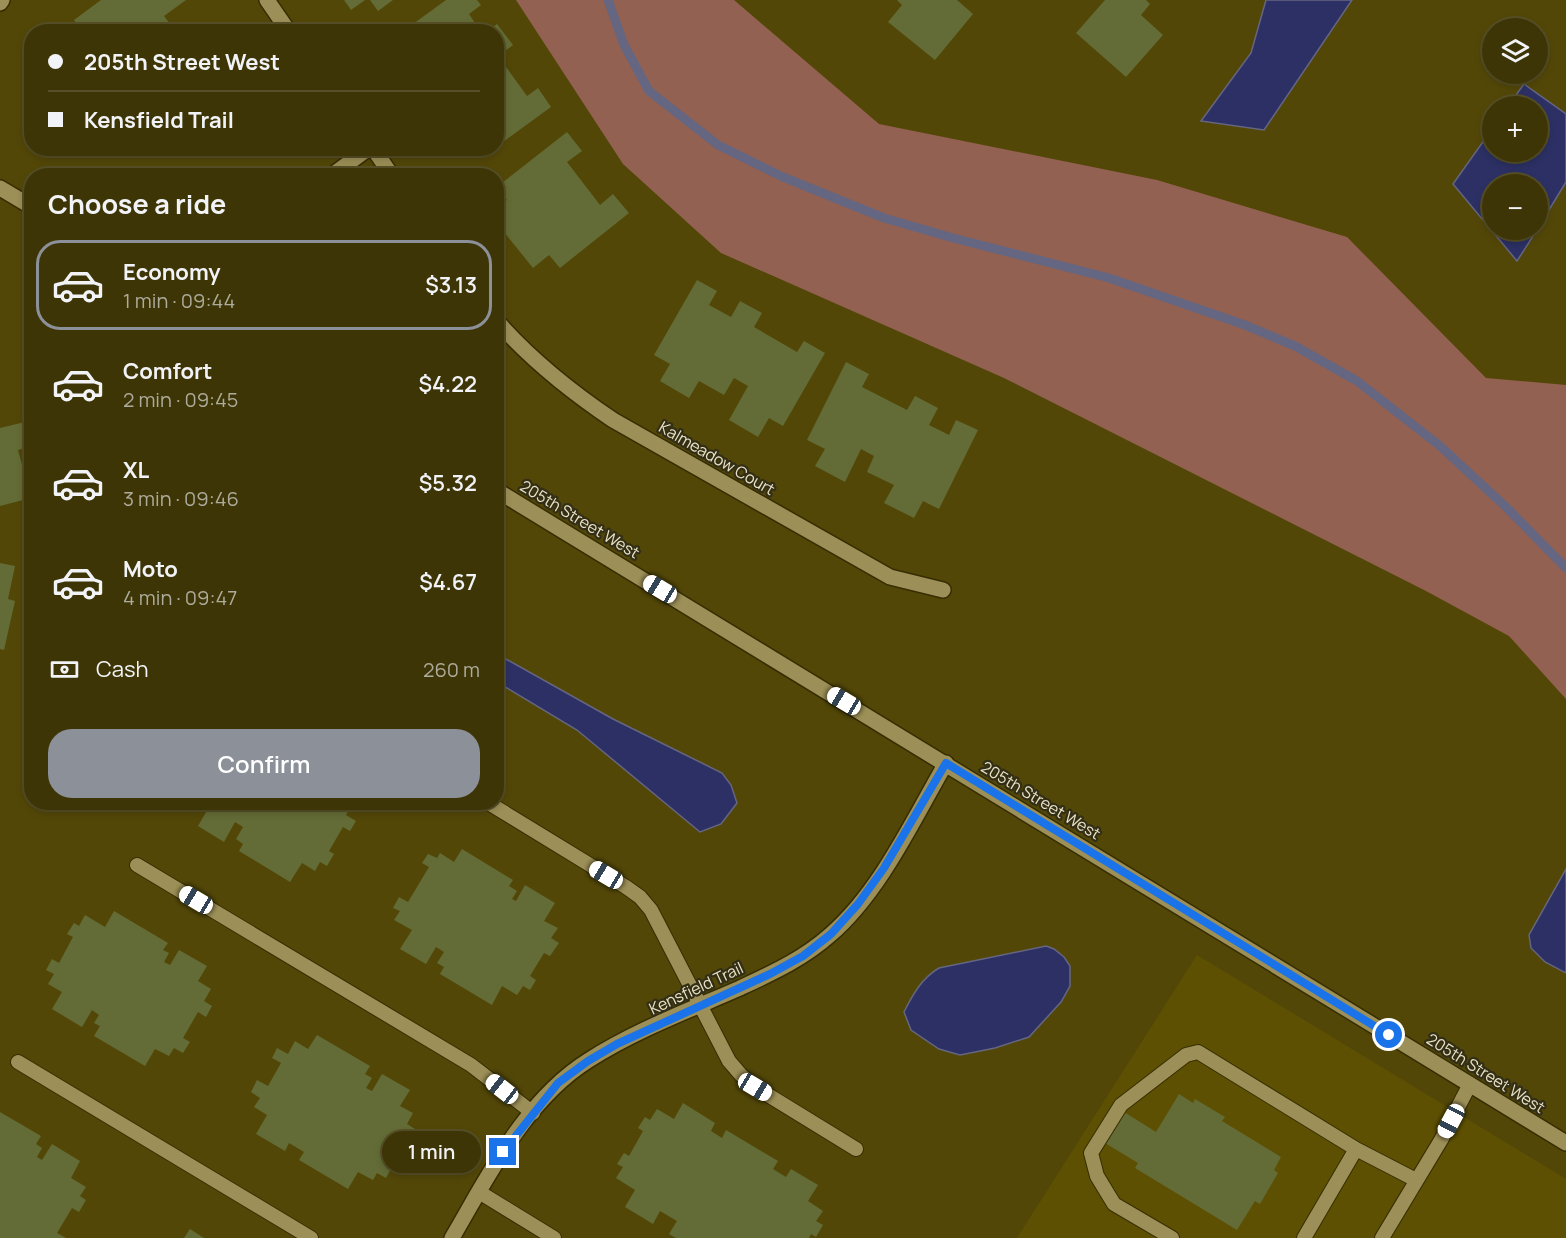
<!DOCTYPE html>
<meta charset="utf-8">
<style>
body{margin:0;font-family:Manrope,sans-serif;background:#494014;color:#f1f3f6;height:100vh;display:flex;flex-direction:column;font-size:22px;white-space:nowrap}
*{box-sizing:border-box;margin:0}
p{font-size:20px;color:#adab9b}
.icon{flex:none;width:33px;height:33px;fill:none;stroke:currentColor;stroke-width:2;stroke-linecap:round;stroke-linejoin:round}
.map{position:relative;flex:1;overflow:hidden}
.sheet{position:absolute;left:24px;top:168px;width:480px;height:642px;display:flex;flex-direction:column;background:#3e3506;border-radius:24px;box-shadow:0 3px 9px #0003,0 0 0 2px #575028}
.sheet>*{flex:none}
.guide{position:absolute;left:24px;top:24px;width:480px;height:132px;border-radius:24px;box-shadow:0 3px 9px #0003,0 0 0 2px #575028;display:grid;align-content:center;height:132px;padding:0 24px;background:#3e3506}
.controls{position:absolute;left:1482px;top:18px;display:grid;gap:12px}
.controls a{display:grid;place-items:center;width:66px;height:66px;border-radius:50%;background:#3e3506;box-shadow:0 3px 9px #0003,0 0 0 2px #575028;font-size:30px}
.end{position:absolute;width:27px;height:27px;margin:-14px;border:8px solid #1a73e8;background:#fff;box-shadow:0 0 0 3px #fff}
.from{border-radius:50%}
.bubble{position:absolute;height:42px;border-radius:21px;background:#3e3506;box-shadow:0 3px 9px #0003,0 0 0 2px #575028;font-size:20px;font-weight:600;line-height:42px;text-align:center}
.car{position:absolute;width:18px;height:36px;margin:-18px -9px;border-radius:8px;box-shadow:0 0 4px 2px #0007;background:linear-gradient(#fff 24%,#345 0 40%,#fff 0 76%,#345 0 86%,#fff 0)}
.guide b{display:flex;align-items:center;gap:21px;height:57px;font-size:22px}
.guide b+b{border-top:2px solid #575028}
.guide i{width:15px;height:15px;background:#f1f3f6}
ul{padding:0;list-style:none}
li{display:flex;align-items:center;gap:18px;height:90px;margin:0 12px 9px;padding:0 12px;border:3px solid transparent;border-radius:24px}
li div{flex:1}
li b{display:block;font-size:22px}
li em{font-style:normal;font-weight:600}
li.active{border-color:#8c9099}
li>.icon{width:54px;height:54px;stroke-width:1.5}
h2{padding:0 24px;font-size:27px;line-height:72px}
.pay{display:flex;align-items:center;gap:15px;height:66px;padding:0 24px;font-size:22px}
.pay p{margin-inline-start:auto}
.action{display:flex;gap:12px;margin-top:auto;padding:12px 24px}
.action a{flex:1;height:69px;border-radius:24px;background:#8c9099;color:#fff;font-size:24px;font-weight:600;line-height:69px;text-align:center}
.map>svg:first-child{display:block}
.built{fill:#5e5003}
.green{fill:#936152}
.water{fill:#2c3064;stroke:#656681;stroke-width:1.5}
.lines{fill:none;stroke-linecap:round;stroke-linejoin:round}
.stream{stroke:#656681;stroke-width:9}
.building{fill:#636c36}
.service-casing{stroke:#362d00;stroke-width:16}
.minor-casing{stroke:#362d00;stroke-width:18}
.tertiary-casing{stroke:#362d00;stroke-width:18}
.service{stroke:#9c8f57;stroke-width:14}
.minor{stroke:#9c8f57;stroke-width:15}
.tertiary{stroke:#9c8f57;stroke-width:15}
.route{stroke:#1a73e8;stroke-width:8}
.labels{text-anchor:middle;dominant-baseline:central;stroke-width:4.5;stroke-linejoin:round;paint-order:stroke}
.street-label{font-size:16px;fill:#eae3c6;stroke:#332e16}
</style>
<div class="map">
<svg width="1566" height="1238" viewBox="0 0 1566 1238">
<rect width="100%" height="100%" fill="#534708"/>
<path class="built" d="M1197,955L1566,1179V1238H1017Z"/>
<path class="green" d="M516,0H734L879,124L1157,180L1347,237L1486,378L1566,385V699L1509,636L1426,591L1004,378L721,253L623,164Z"/>
<path class="water" d="M1266,0H1352L1264,130L1201,121L1251,53Z
M1524,84L1566,114V182L1538,228V184H1492V230H1537L1517,261L1453,184L1492,129V152H1538V106H1508Z
M497,654L613,719L722,773L731,785L737,803L721,824L700,832L577,730L497,682Z
M1566,869V973L1545,962L1531,948L1529,935Z
M1046,946L1054,949L1064,957L1070,966V986L1061,1002L1029,1037L995,1048L960,1055L939,1049L911,1030L904,1012C913,994 922,978 939,968Z"/>
<g class="lines">
<path class="stream" d="M608,0L624,45L649,91L718,145L783,177L884,218L953,238L1109,278L1245,325L1295,346L1357,381L1440,446L1506,507L1566,568"/>
</g>
<path class="building" d="M101,0H186L164,16L173,28L181,22L187,32H100L98,29L94,32H82L74,20Z
M344,0H365L351,10Z
M370,0H393L378,11Z
M446,0H477L481,5L469,14L481,32H402Z
M897,0H957L973,14L935,60L888,22L902,5Z
M1105,0H1146L1150,4L1141,15L1163,35L1126,77L1076,33Z
M497,24L513,45L498,56L527,96L538,88L551,107L496,147V32H487Z
M567,132L582,151L567,162L600,205L613,194L629,213L560,268L549,255L533,268L496,222V209L507,200L497,187Z
M452,148H469L458,156Z
M476,148H494L482,157Z
M697,280L717,291L709,305L731,317L740,301L762,313L754,327L797,352L804,341L825,353L783,426L769,418L758,437L729,420L748,386L734,378L724,395L699,381L689,398L660,381L670,364L654,355Z
M846,362L869,374L862,387L907,410L915,396L938,408L929,425L949,435L956,420L978,430L939,509L923,501L914,518L884,503L894,485L867,472L874,456L861,449L845,482L815,466L825,449L807,440Z
M29,421L32,446L18,450L31,498L0,506V428Z
M0,563L15,566L8,599L15,601L4,650L0,649Z
M201,802H352L353,803L346,815L356,821L350,831L343,827L329,851L334,854L327,866L320,862L315,871L302,863L290,882L239,851L243,844L236,839L243,827L235,822L224,842L198,826L209,807Z
M462,849L513,880L509,886L517,891L512,899L516,901L525,885L555,903L544,921L558,928L551,938L559,943L550,956L544,953L530,976L536,980L530,990L523,986L517,995L502,986L492,1005L440,974L444,967L437,963L444,952L436,947L426,964L400,949L412,930L394,920L400,911L393,908L399,897L408,902L429,867L422,863L428,854L437,858L440,853L454,862Z
M114,911L168,943L163,950L169,953L164,962L170,965L179,950L207,966L198,981L211,989L204,1001L212,1006L206,1017L198,1012L183,1038L190,1042L183,1053L174,1048L169,1056L155,1049L145,1066L94,1036L100,1026L94,1023L99,1015L92,1010L82,1027L52,1009L62,992L48,984L54,974L46,970L52,959L59,963L73,937L67,934L74,923L79,926L85,915L105,927Z
M317,1035L370,1066L365,1074L372,1078L366,1088L372,1091L382,1074L410,1090L400,1106L413,1113L407,1124L415,1129L408,1141L400,1136L385,1161L393,1165L386,1178L377,1173L373,1180L358,1172L348,1189L299,1160L304,1152L289,1143L285,1151L256,1134L267,1115L254,1107L260,1098L251,1092L257,1080L268,1086L281,1063L272,1058L277,1048L288,1054L295,1041L308,1049Z
M1179,1094L1193,1103L1195,1099L1225,1117L1222,1121L1281,1157L1274,1170L1278,1173L1260,1204L1255,1201L1237,1230L1135,1168L1138,1163L1105,1143L1124,1112L1156,1132Z
M683,1103L715,1123L711,1131L722,1138L726,1130L778,1161L773,1169L786,1177L791,1169L818,1185L808,1201L823,1211L816,1221L823,1225L816,1237L811,1234L809,1238H676L669,1234L677,1221L660,1211L653,1224L625,1207L635,1190L616,1178L623,1167L617,1164L624,1153L629,1156L643,1131L638,1128L645,1117L650,1120L657,1109L674,1119Z
M0,1112L41,1136L36,1144L42,1148L37,1157L42,1160L52,1144L80,1161L71,1178L86,1187L80,1196L86,1200L79,1212L72,1208L57,1233L66,1238H0Z
M190,1229L204,1238H184Z"/>
<g class="lines">
<g class="service-casing">
<path id="service" d="M487,802L626,887L640,897L651,910L729,1061L741,1075L755,1087L856,1149
M137,865L471,1065L533,1113
M18,1062L311,1238
M479,1192L554,1238
M1172,1238L1114,1204L1097,1176L1091,1153L1121,1105L1186,1055L1198,1052L1356,1149
M1304,1238L1356,1149L1416,1180
M1382,1238L1441,1140L1470,1084"/>
</g>
<g class="minor-casing">
<path id="minor" d="M267,0L289,32
M373,148L392,176
M331,176L369,148
M496,320C530,359 570,391 613,420L890,577L943,590
M452,1238C489,1175 525,1100 589,1060C636,1030 690,1010 740,988C772,973 803,959 830,935C880,892 913,820 946,763"/>
</g>
<g class="tertiary-casing">
<path id="tertiary" d="M0,3L2,0
M0,188L32,207
M496,490L1566,1143"/>
</g>
<use href="#service" class="service"/>
<use href="#minor" class="minor"/>
<use href="#tertiary" class="tertiary"/>
</g>
<g class="lines">
<path class="route" d="M503,1152L558,1083L588,1061L617,1044L770,974L803,956L831,934L858,904L884,868L946,763L1389,1035"/>
</g>
<g class="labels">
<g class="street-label">
<text transform="translate(717 458) rotate(30)">Kalmeadow Court</text>
<text transform="translate(580 519) rotate(31)">205th Street West</text>
<text transform="translate(1041 800) rotate(31)">205th Street West</text>
<text transform="translate(696 988) rotate(-25)">Kensfield Trail</text>
<text transform="translate(1486 1073) rotate(32)">205th Street West</text>
</g>
</g>
</svg>
<div class="controls">
<a><svg class="icon" aria-label="layers" viewBox="0 0 24 24"><path d="M12 4l9 5-9 5-9-5zM3 14l9 5 9-5"/></svg></a>
<a>+</a>
<a>−</a>
</div>
<i class="end from" style="left:1389px;top:1035px"></i>
<i class="end" style="left:503px;top:1152px"></i>
<div class="bubble" style="left:382px;top:1131px;width:99px">1 min</div>
<i class="car" style="left:660px;top:589px;rotate:301deg"></i>
<i class="car" style="left:844px;top:701px;rotate:301deg"></i>
<i class="car" style="left:606px;top:875px;rotate:301deg"></i>
<i class="car" style="left:196px;top:900px;rotate:301deg"></i>
<i class="car" style="left:755px;top:1087px;rotate:121deg"></i>
<i class="car" style="left:502px;top:1089px;rotate:308deg"></i>
<i class="car" style="left:1451px;top:1121px;rotate:208deg"></i>
<div class="guide">
<b><i class="from"></i>205th Street West</b>
<b><i></i>Kensfield Trail</b>
</div>
<section class="sheet">
<h2>Choose a ride</h2>
<ul>
<li class="active"><svg class="icon" aria-label="car" viewBox="0 0 24 24"><path d="M5 17H2v-5l4-1 3-4h7l3 4 3 1v5h-3M9 17h6M6 11h13"/><circle cx="7" cy="17" r="2"/><circle cx="17" cy="17" r="2"/></svg><div><b>Economy</b><p>1 min · 09:44</p></div><em>$3.13</em></li>
<li><svg class="icon" aria-label="car" viewBox="0 0 24 24"><path d="M5 17H2v-5l4-1 3-4h7l3 4 3 1v5h-3M9 17h6M6 11h13"/><circle cx="7" cy="17" r="2"/><circle cx="17" cy="17" r="2"/></svg><div><b>Comfort</b><p>2 min · 09:45</p></div><em>$4.22</em></li>
<li><svg class="icon" aria-label="car" viewBox="0 0 24 24"><path d="M5 17H2v-5l4-1 3-4h7l3 4 3 1v5h-3M9 17h6M6 11h13"/><circle cx="7" cy="17" r="2"/><circle cx="17" cy="17" r="2"/></svg><div><b>XL</b><p>3 min · 09:46</p></div><em>$5.32</em></li>
<li><svg class="icon" aria-label="car" viewBox="0 0 24 24"><path d="M5 17H2v-5l4-1 3-4h7l3 4 3 1v5h-3M9 17h6M6 11h13"/><circle cx="7" cy="17" r="2"/><circle cx="17" cy="17" r="2"/></svg><div><b>Moto</b><p>4 min · 09:47</p></div><em>$4.67</em></li>
</ul>
<div class="pay"><svg class="icon" aria-label="cash" viewBox="0 0 24 24"><path d="M3 7h18v10H3z"/><circle cx="12" cy="12" r="2"/></svg>Cash<p>260 m</p></div>
<div class="action"><a>Confirm</a></div>
</section>
</div>
